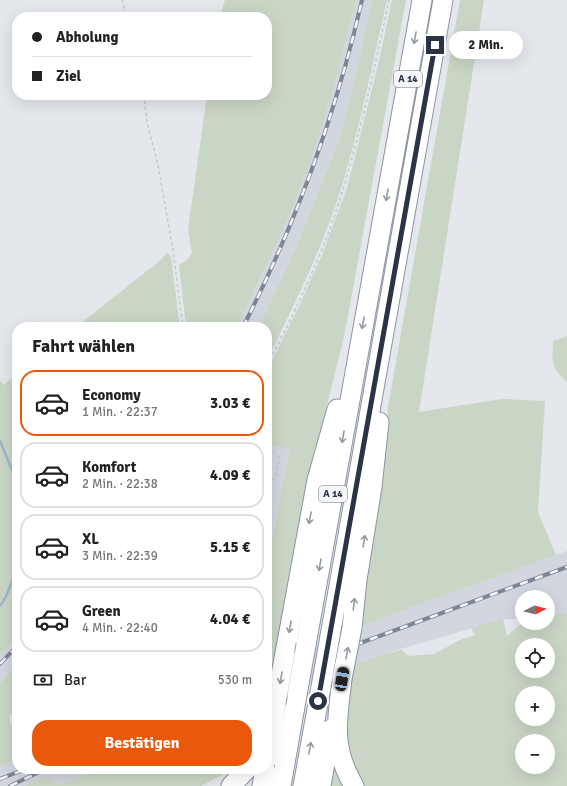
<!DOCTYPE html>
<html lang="de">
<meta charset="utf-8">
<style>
body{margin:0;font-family:Signika,sans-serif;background:#f2f2f2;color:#222;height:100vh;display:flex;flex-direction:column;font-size:15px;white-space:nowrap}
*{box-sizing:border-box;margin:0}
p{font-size:13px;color:#767676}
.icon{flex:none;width:22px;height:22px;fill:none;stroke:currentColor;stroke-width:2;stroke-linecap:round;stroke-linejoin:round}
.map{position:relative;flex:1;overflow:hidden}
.sheet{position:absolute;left:12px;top:322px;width:260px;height:452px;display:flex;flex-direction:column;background:#fff;border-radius:16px;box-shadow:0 4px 16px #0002}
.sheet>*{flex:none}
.hud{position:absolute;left:12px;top:12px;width:260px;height:88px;border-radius:16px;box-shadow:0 4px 16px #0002;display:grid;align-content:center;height:88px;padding:0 20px;background:#fff}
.needle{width:26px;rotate:84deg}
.controls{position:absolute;left:515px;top:590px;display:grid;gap:8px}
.controls a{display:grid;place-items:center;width:40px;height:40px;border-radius:50%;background:#fff;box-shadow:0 4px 16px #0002;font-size:20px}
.end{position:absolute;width:18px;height:18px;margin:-9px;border:5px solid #2b3445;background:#fff;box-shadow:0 0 0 2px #fff}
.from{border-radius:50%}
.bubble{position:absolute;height:28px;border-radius:14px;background:#fff;box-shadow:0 4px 16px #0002;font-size:13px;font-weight:800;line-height:28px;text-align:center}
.car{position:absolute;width:12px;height:24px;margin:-12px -6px;border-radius:5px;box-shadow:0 0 3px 1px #0007;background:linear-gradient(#222 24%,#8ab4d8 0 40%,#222 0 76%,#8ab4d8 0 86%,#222 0)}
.hud b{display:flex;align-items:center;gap:14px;height:38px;font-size:15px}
.hud b+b{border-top:1px solid #e0e0e0}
.hud i{width:10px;height:10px;background:#222}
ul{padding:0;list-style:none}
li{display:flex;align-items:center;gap:12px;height:66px;margin:0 8px 6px;padding:0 12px;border:2px solid #e0e0e0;border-radius:16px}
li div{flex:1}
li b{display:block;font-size:15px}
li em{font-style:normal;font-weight:800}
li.on{border-color:#ea580c}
li>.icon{width:36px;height:36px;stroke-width:1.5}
h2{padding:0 20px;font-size:18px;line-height:48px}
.pay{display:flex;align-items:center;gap:10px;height:44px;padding:0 20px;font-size:15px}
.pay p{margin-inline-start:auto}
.cta{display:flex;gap:8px;margin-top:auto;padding:8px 20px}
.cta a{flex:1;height:46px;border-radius:16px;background:#ea580c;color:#fff;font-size:16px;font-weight:800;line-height:46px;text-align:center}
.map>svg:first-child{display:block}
.built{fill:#d2d6de}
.green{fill:#c9d6c5;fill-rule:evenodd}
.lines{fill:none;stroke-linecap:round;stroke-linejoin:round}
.stream{stroke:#9fb4cc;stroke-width:2.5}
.highway-casing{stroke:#8b94a3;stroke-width:21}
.path{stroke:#c2c5cb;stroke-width:1.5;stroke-dasharray:3 3;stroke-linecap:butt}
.highway{stroke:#fff;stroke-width:19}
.rail-casing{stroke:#7d8696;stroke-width:4}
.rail{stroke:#f4f6f9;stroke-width:2.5;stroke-dasharray:8;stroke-linecap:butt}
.highway-bridge-casing{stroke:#8b94a3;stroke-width:21;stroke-linecap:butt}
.highway-bridge{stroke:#fff;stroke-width:19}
.oneway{stroke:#959aa2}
.route{stroke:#2b3445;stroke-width:5}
.labels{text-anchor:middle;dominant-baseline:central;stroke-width:3;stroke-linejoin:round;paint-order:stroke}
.shield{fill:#f4f6f9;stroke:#676e7b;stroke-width:1}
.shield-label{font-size:10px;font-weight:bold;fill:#2b3445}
</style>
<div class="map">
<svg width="567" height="786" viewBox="0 0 567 786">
<rect width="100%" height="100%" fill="#e4e7ec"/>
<path class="built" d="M356,0H372L356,73L340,138L296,248L258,327H236L260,280L292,209L318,136L346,41Z
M267,445L289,449L267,567Z
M567,551V613L548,616V597H522V619H503L384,654L267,699V667L362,626L417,605Z
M17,638V665L0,683V655Z
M17,760V769H98L60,785L44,777L25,786H0V766Z"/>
<path class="green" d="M225,0H356C339,71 319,142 292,209C275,249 256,288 236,327H186L179,265L187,260L192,253L188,230L207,95H267V17H220Z
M372,0H387C373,62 360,126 342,186C323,247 295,303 267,360V327H258L296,248L340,138L356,73Z
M392,0H406L344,337L321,429L273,665L267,667V567L289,450L280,447L267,445V371L301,302L321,257L347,188L378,65Z
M460,0H484L419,412L502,399L545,401L538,512L556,555L417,605L362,626L368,570L383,472L388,407Z
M167,252L171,257L180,327H76L162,259Z
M567,336V382C550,366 552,363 553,341Z
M17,374V638L0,655V380L3,385Z
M567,613V786H363L342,744L344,708L354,665L384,654L402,650L409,656L434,654L462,639L475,635L471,628L503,619L507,636L522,623H548V616ZM522,645H548V671H522ZM522,693H548V719H522ZM522,741H548V767H522Z
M17,665V710L10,715V722L14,728L17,727V760L0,766V683Z
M331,749L348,786H325Z
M98,769H234L201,786H25L44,777L60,785Z"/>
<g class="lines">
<path class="stream" d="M0,441L17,482
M0,606C7,598 8,589 13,580L17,578"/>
<g class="highway-casing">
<path id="highway" d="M352,628L357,580L372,487L379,422
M330,636L443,0
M306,645L422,0
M285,653L317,480L337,409
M342,679C337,721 331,747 354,786
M267,759L276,703
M231,786L247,769
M262,786L265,769
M281,786L297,695
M303,786L321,687
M321,786L331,729"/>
</g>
<path class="path" d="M122,0L127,17
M144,95L147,122L158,165L173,250L183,327
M267,365C297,309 326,247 344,186C362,125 376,62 389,0
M267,451L273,452L279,457L276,477L271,482H267"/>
<use href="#highway" class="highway"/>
<g class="rail-casing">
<path id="rail" d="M243,327C296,223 336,114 362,0
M355,645L567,567
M0,664L17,646
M267,673L274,670
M0,779L26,769
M10,786L45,769"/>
</g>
<use href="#rail" class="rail"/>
<g class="highway-bridge-casing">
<path id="highway-bridge" d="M342,679L352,628
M321,687L330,636
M297,695L306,645
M276,703L285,653"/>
</g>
<use href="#highway-bridge" class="highway-bridge"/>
</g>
<defs><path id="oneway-shaft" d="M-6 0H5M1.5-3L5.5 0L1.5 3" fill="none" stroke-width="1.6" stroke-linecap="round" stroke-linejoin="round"/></defs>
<g class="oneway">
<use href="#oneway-shaft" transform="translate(415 38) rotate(100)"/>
<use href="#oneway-shaft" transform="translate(387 195) rotate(100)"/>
<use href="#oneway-shaft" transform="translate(363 323) rotate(101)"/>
<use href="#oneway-shaft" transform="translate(343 437) rotate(100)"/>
<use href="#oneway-shaft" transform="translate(310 518) rotate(101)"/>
<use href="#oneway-shaft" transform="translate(364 541) rotate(-81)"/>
<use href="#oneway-shaft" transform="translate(320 565) rotate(100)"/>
<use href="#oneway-shaft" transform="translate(354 604) rotate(-83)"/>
<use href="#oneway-shaft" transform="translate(290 627) rotate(100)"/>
<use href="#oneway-shaft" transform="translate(347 653) rotate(-80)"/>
<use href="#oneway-shaft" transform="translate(281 678) rotate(100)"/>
<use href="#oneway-shaft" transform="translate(310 748) rotate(-80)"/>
</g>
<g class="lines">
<path class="route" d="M318,701L435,45"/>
</g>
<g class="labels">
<g class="shield">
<rect x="394" y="71" width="28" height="16" rx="3"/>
<rect x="319" y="486" width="28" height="16" rx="3"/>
</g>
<g class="shield-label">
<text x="408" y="79">A 14</text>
<text x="333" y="494">A 14</text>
</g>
</g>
</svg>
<div class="controls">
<a><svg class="needle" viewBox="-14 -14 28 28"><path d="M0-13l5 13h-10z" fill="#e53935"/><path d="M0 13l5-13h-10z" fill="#767676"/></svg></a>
<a><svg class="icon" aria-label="locate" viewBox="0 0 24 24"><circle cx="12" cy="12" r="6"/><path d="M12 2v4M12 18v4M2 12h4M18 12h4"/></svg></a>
<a>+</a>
<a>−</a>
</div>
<i class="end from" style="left:318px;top:701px"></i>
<i class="end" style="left:435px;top:45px"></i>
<div class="bubble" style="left:449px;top:31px;width:74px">2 Min.</div>
<i class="car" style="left:342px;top:679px;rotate:10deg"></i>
<div class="hud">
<b><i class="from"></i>Abholung</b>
<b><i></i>Ziel</b>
</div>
<section class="sheet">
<h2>Fahrt wählen</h2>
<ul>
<li class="on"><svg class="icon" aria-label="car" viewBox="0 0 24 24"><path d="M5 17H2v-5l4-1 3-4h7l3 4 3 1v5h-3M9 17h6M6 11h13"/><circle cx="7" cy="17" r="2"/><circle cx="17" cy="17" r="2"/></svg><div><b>Economy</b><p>1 Min. · 22:37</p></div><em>3.03 €</em></li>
<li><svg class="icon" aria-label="car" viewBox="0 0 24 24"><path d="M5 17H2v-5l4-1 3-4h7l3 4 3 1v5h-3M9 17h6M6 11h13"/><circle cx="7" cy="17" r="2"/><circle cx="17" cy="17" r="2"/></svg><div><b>Komfort</b><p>2 Min. · 22:38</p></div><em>4.09 €</em></li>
<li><svg class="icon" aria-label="car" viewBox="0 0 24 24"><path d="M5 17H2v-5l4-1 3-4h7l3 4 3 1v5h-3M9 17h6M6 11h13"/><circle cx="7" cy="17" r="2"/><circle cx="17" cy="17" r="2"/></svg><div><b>XL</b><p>3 Min. · 22:39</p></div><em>5.15 €</em></li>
<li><svg class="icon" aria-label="car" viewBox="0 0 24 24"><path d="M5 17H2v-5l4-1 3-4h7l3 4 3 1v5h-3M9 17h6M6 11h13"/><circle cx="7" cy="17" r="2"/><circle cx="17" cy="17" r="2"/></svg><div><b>Green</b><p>4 Min. · 22:40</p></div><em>4.04 €</em></li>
</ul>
<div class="pay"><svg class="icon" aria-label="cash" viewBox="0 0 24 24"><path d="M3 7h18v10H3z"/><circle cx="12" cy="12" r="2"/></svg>Bar<p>530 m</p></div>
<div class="cta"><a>Bestätigen</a></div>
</section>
</div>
